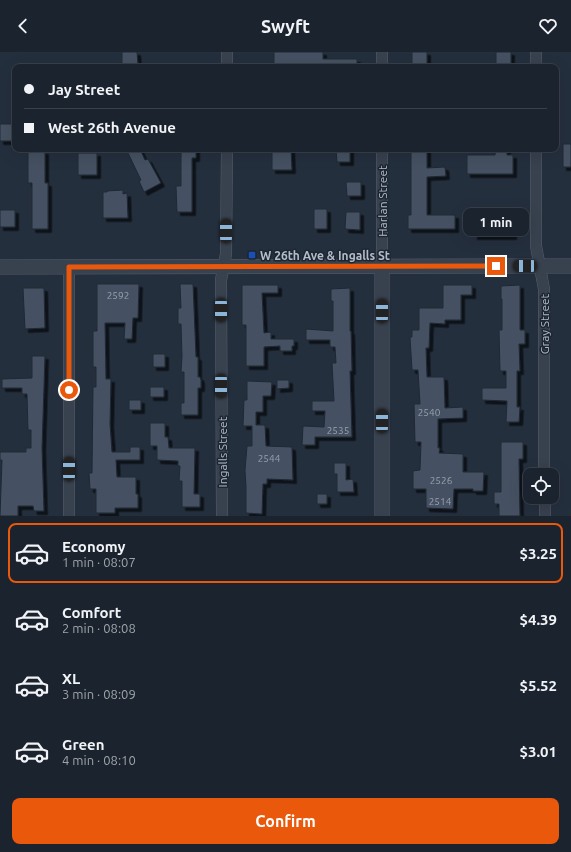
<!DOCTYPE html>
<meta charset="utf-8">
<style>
body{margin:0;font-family:Ubuntu,sans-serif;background:#242b36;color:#f1f3f6;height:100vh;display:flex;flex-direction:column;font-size:15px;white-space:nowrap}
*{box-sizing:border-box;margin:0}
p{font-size:13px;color:#a0a4aa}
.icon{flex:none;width:22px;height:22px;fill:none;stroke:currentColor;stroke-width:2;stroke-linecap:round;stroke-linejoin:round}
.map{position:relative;height:464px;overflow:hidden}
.panel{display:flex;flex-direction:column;background:#1b232e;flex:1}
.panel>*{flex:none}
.banner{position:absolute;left:12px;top:12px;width:547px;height:88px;border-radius:8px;box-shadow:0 4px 16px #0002,0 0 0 1px #39404a;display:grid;align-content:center;height:88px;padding:0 12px;background:#1b232e}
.tools{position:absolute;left:523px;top:416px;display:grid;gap:8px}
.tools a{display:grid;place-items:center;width:36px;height:36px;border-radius:8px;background:#1b232e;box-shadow:0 4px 16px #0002,0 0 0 1px #39404a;font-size:20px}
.end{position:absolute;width:18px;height:18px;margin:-9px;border:5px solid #ea580c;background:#fff;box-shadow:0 0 0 2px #fff}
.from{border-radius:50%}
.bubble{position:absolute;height:28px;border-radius:8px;background:#1b232e;box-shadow:0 4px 16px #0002,0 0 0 1px #39404a;font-size:13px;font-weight:700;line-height:28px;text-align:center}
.car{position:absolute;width:12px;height:24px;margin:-12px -6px;border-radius:5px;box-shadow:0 0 3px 1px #0007;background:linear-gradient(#222 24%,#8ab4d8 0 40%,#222 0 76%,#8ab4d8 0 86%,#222 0)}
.banner b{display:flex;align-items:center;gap:14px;height:38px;font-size:15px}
.banner b+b{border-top:1px solid #39404a}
.banner i{width:10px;height:10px;background:#f1f3f6}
ul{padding:7px 0 0;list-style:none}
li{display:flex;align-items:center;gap:12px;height:60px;margin:0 8px 6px;padding:0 4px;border:2px solid transparent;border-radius:8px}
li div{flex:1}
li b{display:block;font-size:15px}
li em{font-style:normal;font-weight:700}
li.selected{border-color:#ea580c}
li>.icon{width:36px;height:36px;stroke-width:1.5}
.button{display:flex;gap:8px;margin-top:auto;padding:8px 12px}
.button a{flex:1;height:46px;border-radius:8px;background:#ea580c;color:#fff;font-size:16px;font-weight:700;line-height:46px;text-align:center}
header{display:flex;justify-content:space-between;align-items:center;height:52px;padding:0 12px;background:#1b232e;font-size:18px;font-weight:700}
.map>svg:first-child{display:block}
.building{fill:#455162;stroke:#1f2835;filter:url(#shadow)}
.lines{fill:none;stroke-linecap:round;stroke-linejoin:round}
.minor-casing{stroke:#565f6c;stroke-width:12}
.tertiary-casing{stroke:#565f6c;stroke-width:15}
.minor{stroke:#38414e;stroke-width:11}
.tertiary{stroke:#38414e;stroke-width:14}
.route{stroke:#ea580c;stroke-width:5}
.transit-dot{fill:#1a4fb4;stroke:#1d2633;stroke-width:1.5}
.labels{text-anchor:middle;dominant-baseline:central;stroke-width:3;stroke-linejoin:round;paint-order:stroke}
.number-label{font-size:10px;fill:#98a1af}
.street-label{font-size:12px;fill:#b4bcc9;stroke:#1d2633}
.poi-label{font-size:12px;font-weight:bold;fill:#b4bcc9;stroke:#1d2633;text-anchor:start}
</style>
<header><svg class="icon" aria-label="back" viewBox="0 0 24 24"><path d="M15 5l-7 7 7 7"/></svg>Swyft<svg class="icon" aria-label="heart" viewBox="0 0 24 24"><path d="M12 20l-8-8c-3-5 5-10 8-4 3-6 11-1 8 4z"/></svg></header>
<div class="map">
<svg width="571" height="464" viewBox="0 0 571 464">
<defs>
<filter id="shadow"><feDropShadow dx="3.5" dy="3.5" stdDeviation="0" flood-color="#0009"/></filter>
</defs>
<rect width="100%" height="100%" fill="#242f3e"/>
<path class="building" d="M122,0H137L138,13H122Z
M274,0H323V7H357V15H274Z
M412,0H427V13L412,14Z
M496,0H511V15H496Z
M0,72H15V89H0Z
M563,92H571V115H563Z
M126,97H140L145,108L148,107L161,131L144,140L139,129L141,128Z
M181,97H196V106H192V160H177L176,134H181Z
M272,97H291L292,118H272Z
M336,97H350V110H337Z
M411,97H427V116L445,115L446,124L427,125V163H455V177H408V163H411Z
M496,97H507V103H513V122H467V103H495Z
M28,99H45V131H48V177H32V131H28Z
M78,101H97V123H78Z
M346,130H361V144H347Z
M123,138V142L127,141L128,166H103V140H107V139Z
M314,157H327V177H314Z
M0,158H15V175H0Z
M346,160H360V178L345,177Z
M474,160L514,161L513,184H474Z
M97,232H139L138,266H133L132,287H124L125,271H105L106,327H111L110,372L112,400H130V395H140V408H116L117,425H136V442H138V456H115V461H96V437H90L89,421H92L93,335H96V315H93V279H97Z
M180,232H193L196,305H198V325H200L201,328V336H198V363H181V351H184V320H181L182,304L181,272H178V256H181Z
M242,233H278V241H262L264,281L271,280V287H294V294H292V299H280V294L264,295V314H246V273H242Z
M443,233H472V243H461V268H445V272L430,271L429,296H426L427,325H444L445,356L463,355V366L438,367V396H440L439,401L463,402V420H484L483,439H473V437H454L453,457L426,456V437H413V419L420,418L421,390H415L414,352H420L418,318H412L410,285H412V278H419V256H443Z
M520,233V278H525V292H519L520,319H517V355H520L519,370H506L507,349L482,348V336H506V319H500L499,278H502V247H501V234Z
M23,236H44L45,276L25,277Z
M350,236V279H351L352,319H350L352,385H315V393H302L303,374L324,375L325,359H312V349H334L332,311H336L335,295H330V288H306V277L333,279V249H331V237Z
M153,302H165V315H153Z
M32,304H45L42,396L44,459H34L33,454H18V464H0L2,408H0V400H26V396H31V378H28L27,342H22V336H2V327L32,326Z
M277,328H289V336L277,337Z
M247,329L272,330L271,344H263V360H256V373H265L266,394L292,395L293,428L267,427V432H263L262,462L246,461V435L245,418L247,394H252V374H243L244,348H247Z
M150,335H164V345H150Z
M129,348H141V358H129Z
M150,371H165V385H168L169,396H195L194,442H200V455H182V429H179L180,414H178V409L157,408V394H150Z
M501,390H523V407H519L520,464H499V452H494V440H501Z
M334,411H346V428L353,427L354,440H337V422H334Z
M317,442H327V452H317Z"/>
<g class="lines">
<g class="minor-casing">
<path id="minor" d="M382,0V15
M227,15V0
M536,15V0
M382,97V215
M536,97V194L544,237V423
M69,215V464
M545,445V464
M222,464L221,228L226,202L227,97"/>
</g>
<g class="tertiary-casing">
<path id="tertiary" d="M0,215L571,214
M382,464V215"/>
</g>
<use href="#minor" class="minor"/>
<use href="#tertiary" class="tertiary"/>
</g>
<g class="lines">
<path class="route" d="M69,338V215L496,214"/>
</g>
<rect class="transit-dot" x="248" y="199" width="8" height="8" rx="2"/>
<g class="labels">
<g class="number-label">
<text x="118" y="243">2592</text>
<text x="429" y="360">2540</text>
<text x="338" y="378">2535</text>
<text x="269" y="406">2544</text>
<text x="441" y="428">2526</text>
<text x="440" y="449">2514</text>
</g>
<g class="street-label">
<text transform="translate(382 149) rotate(-90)">Harlan Street</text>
<text transform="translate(544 272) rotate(-90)">Gray Street</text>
<text transform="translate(222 400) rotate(-90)">Ingalls Street</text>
</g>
<g class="poi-label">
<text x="260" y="203">W 26th Ave &amp; Ingalls St</text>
</g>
</g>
</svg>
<div class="tools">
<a><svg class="icon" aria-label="locate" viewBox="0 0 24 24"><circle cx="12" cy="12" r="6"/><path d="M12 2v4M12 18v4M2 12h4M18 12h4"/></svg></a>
</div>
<i class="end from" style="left:69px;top:338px"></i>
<i class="end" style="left:496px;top:214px"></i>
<div class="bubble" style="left:463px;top:156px;width:66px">1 min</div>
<i class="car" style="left:226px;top:179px;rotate:0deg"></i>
<i class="car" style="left:525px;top:214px;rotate:270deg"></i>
<i class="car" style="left:221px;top:258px;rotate:180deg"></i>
<i class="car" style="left:382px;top:259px;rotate:0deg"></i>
<i class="car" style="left:221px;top:334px;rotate:180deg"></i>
<i class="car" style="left:382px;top:369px;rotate:0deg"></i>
<i class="car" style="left:69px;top:417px;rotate:0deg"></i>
<div class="banner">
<b><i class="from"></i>Jay Street</b>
<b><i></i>West 26th Avenue</b>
</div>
</div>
<section class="panel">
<ul>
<li class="selected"><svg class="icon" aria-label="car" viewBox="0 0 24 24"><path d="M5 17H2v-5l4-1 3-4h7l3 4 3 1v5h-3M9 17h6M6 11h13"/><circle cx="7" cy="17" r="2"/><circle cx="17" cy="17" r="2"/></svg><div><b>Economy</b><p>1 min · 08:07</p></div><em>$3.25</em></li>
<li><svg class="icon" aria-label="car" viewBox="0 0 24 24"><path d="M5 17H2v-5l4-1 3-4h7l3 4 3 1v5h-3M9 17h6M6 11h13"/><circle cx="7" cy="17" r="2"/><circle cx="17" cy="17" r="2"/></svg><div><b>Comfort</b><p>2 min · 08:08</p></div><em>$4.39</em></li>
<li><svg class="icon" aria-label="car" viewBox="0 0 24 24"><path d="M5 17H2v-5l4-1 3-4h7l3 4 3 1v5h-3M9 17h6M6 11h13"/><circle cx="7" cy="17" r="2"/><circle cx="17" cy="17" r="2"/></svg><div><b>XL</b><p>3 min · 08:09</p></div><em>$5.52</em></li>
<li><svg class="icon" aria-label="car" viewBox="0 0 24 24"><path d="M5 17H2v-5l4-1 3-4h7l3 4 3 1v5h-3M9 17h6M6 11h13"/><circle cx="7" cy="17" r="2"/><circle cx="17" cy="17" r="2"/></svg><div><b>Green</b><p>4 min · 08:10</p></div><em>$3.01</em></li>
</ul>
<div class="button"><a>Confirm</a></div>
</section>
